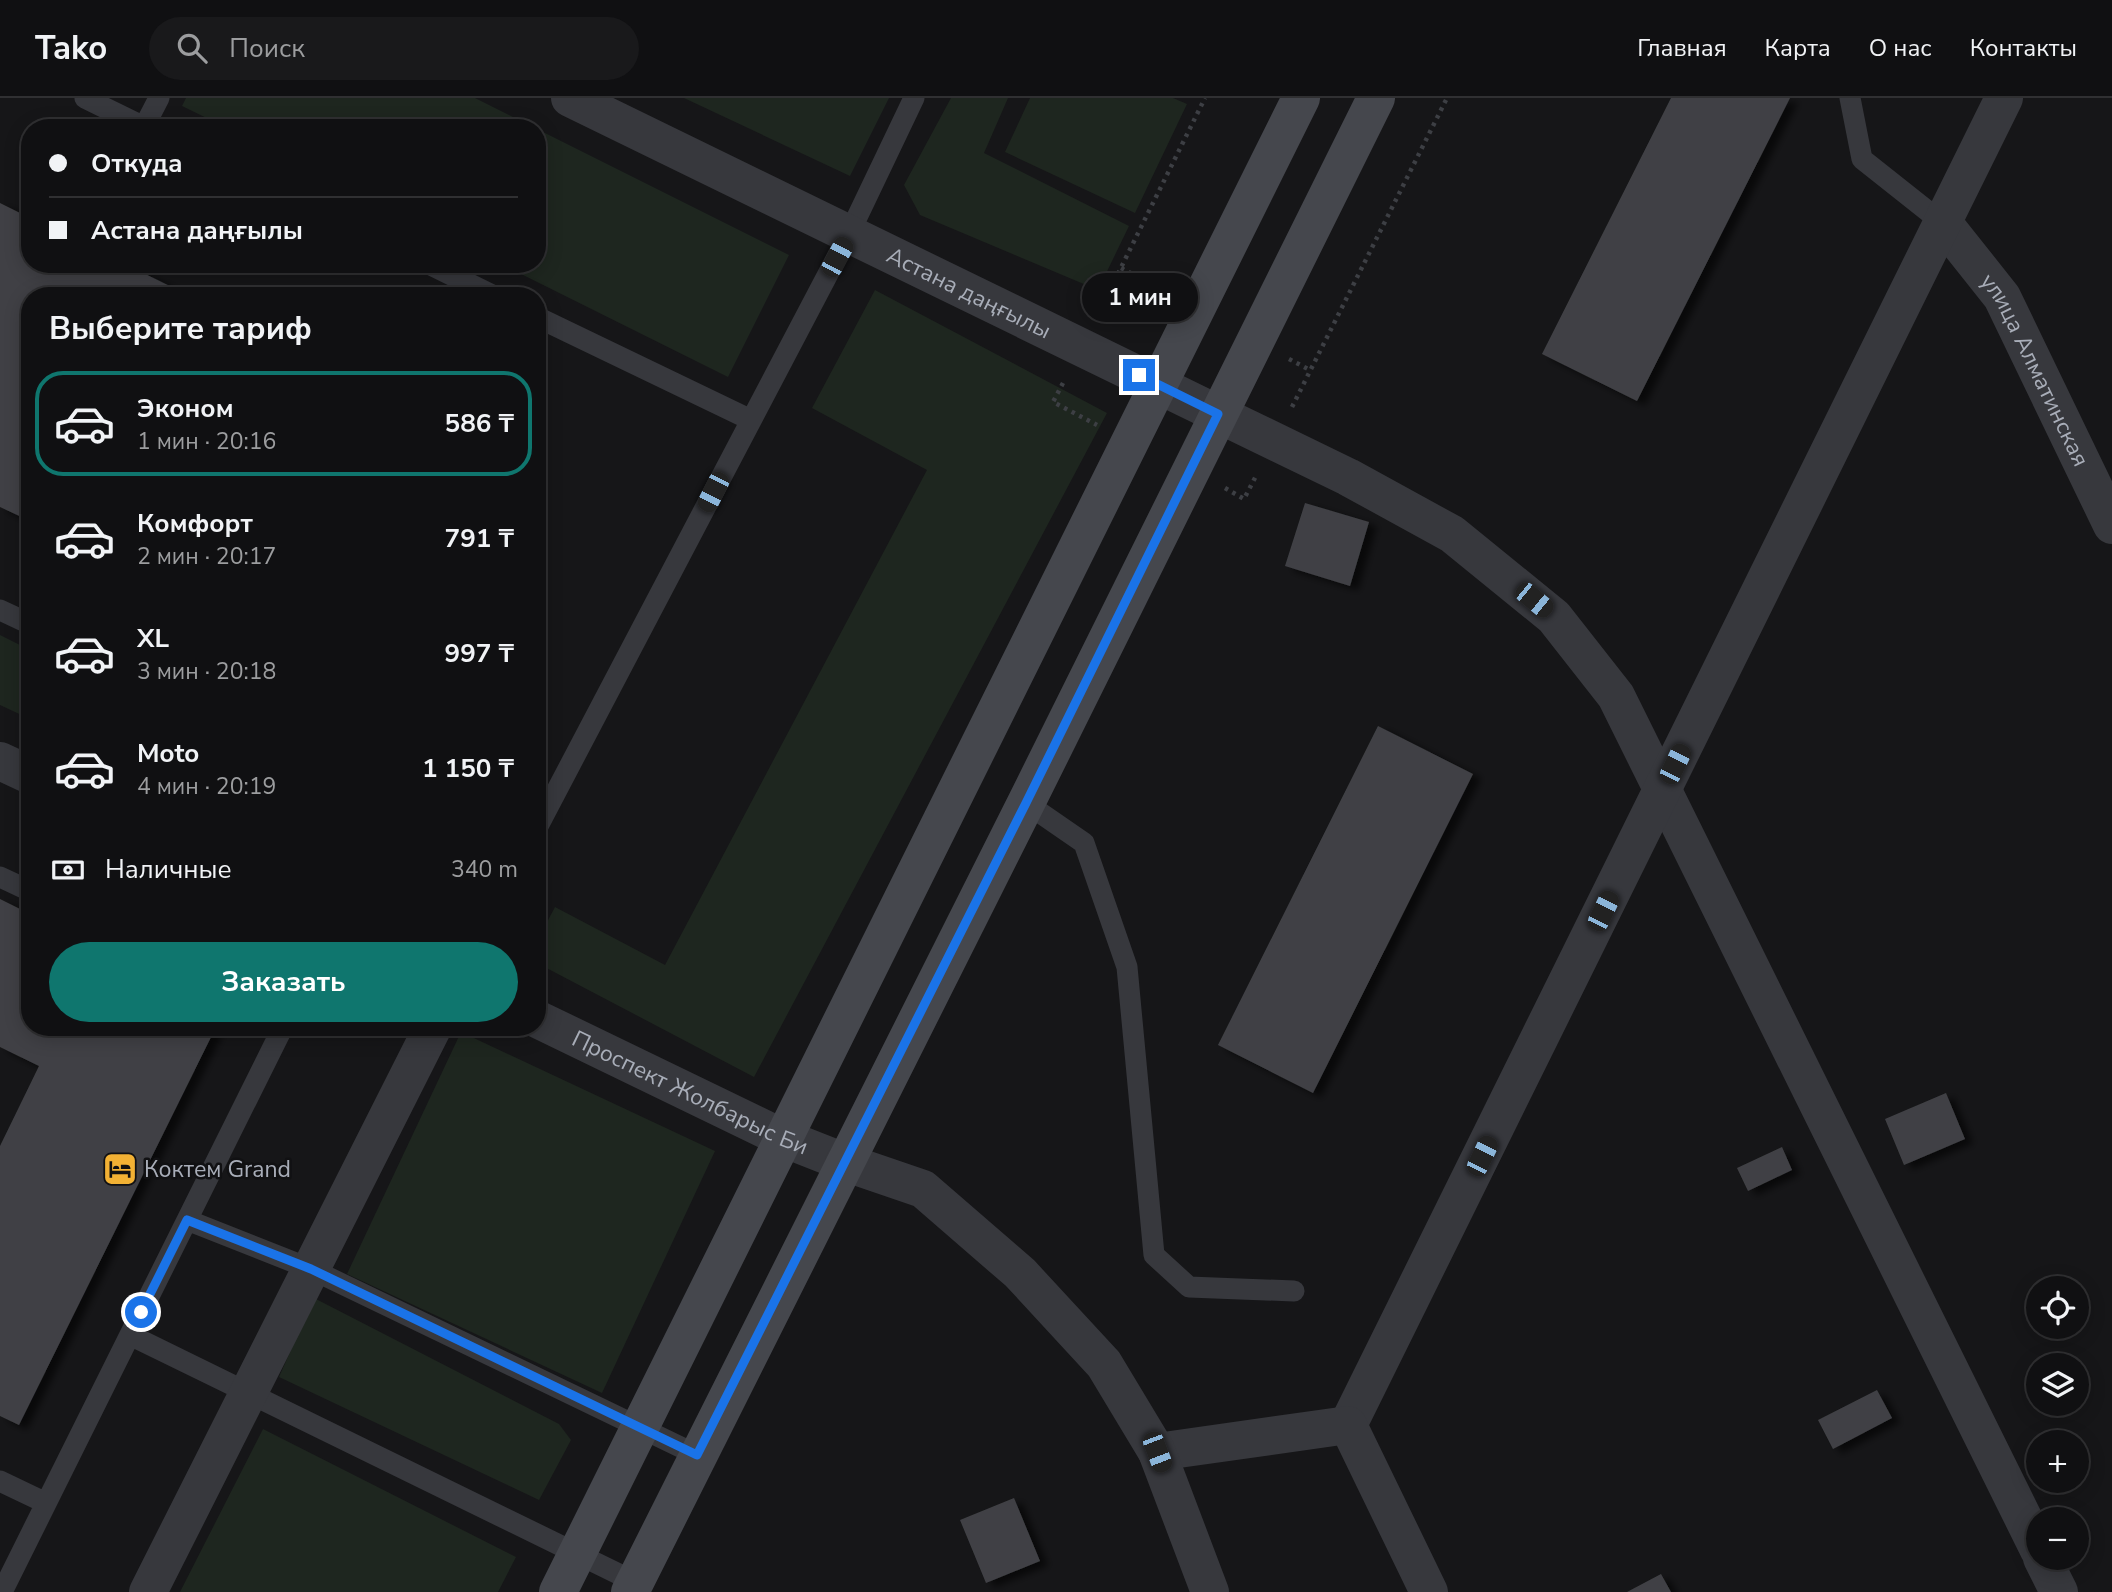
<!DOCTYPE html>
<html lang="ru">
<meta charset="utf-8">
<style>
body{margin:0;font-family:"Nunito Sans",sans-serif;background:#19191b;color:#f1f3f6;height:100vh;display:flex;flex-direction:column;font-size:26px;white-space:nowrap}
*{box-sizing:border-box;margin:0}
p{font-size:23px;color:#9c9d9f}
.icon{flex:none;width:38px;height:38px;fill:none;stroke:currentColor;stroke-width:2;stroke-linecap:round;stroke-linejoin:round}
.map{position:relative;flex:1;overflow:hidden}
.panel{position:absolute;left:21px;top:189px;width:525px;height:749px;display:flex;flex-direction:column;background:#101012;border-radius:28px;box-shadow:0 4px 18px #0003,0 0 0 2px #303032}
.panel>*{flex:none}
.top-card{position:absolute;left:21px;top:21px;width:525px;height:154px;border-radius:28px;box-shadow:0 4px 18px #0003,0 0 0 2px #303032;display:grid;align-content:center;height:154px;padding:0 28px;background:#101012}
.buttons{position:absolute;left:2026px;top:1178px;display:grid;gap:14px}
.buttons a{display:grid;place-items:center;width:63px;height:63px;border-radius:50%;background:#101012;box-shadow:0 4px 18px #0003,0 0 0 2px #303032;font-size:35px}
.end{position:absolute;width:32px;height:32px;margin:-16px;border:9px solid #1a73e8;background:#fff;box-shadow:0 0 0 4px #fff}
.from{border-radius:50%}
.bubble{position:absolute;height:49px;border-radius:24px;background:#101012;box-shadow:0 4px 18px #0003,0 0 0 2px #303032;font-size:23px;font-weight:700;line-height:49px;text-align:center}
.car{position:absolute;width:21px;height:42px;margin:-21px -10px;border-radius:9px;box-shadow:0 0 5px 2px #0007;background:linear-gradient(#222 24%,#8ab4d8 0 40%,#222 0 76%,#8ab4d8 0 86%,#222 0)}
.top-card b{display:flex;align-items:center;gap:24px;height:66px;font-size:26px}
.top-card b+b{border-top:2px solid #303032}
.top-card i{width:18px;height:18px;background:#f1f3f6}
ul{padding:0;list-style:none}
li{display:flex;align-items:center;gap:21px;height:105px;margin:0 14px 10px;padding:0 14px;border:4px solid transparent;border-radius:28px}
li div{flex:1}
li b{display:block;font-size:26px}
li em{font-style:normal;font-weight:700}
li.on{border-color:#0f766e}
li>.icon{width:63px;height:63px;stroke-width:1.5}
h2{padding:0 28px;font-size:32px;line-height:84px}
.pay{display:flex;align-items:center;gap:18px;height:77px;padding:0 28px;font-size:26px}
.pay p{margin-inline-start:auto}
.action{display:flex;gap:14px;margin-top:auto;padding:14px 28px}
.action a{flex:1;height:80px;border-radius:42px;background:#0f766e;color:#fff;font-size:28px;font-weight:700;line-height:80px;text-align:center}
header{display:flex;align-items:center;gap:42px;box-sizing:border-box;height:98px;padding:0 35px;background:#101012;border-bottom:2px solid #303032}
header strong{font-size:33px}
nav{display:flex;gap:38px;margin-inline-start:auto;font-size:24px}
.search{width:490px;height:63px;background:#19191b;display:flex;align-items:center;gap:18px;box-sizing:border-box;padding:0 24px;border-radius:38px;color:#9c9d9f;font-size:26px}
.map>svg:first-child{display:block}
.green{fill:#1e261f}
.building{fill:#404145;filter:url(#shadow)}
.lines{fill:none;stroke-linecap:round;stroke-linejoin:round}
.path{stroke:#3d3f44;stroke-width:4.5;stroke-dasharray:3.5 5;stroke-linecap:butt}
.service{stroke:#37383d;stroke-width:21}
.minor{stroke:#37383d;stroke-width:38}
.tertiary{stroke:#37383d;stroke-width:38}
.secondary{stroke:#45474d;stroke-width:38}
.route{stroke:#1a73e8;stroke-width:9}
.labels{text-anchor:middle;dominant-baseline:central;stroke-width:5;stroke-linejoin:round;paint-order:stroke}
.street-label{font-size:23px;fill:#a8adb8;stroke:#111113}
.poi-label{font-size:23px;fill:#a8adb8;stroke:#111113;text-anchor:start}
</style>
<header>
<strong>Tako</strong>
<div class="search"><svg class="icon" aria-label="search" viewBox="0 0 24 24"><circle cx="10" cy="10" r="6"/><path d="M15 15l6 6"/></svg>Поиск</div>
<nav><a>Главная</a><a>Карта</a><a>О нас</a><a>Контакты</a></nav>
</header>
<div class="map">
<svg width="2112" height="1494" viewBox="0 0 2112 1494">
<defs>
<filter id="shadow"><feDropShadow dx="8" dy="4.5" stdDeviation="3.5" flood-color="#0009"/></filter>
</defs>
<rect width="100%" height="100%" fill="#161618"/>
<path class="green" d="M186,0H475L535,30H227L182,8Z
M684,0H889L850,78Z
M951,0H1008L984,55L1129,128L1098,192L920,117L904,87Z
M1030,0H1173L1187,6L1135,115L1005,54Z
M537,31L789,157L728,279L501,166H537Z
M875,192L1107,315L754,979L537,865V843L555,809L665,867L927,372L812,310Z
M0,537L30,552V621L0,607Z
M461,934L715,1053L602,1295L347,1176Z
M314,1200L559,1326L571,1342L539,1402L279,1279Z
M263,1331L516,1459L498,1494H180Z"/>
<path class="building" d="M1671,0H1790L1637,303L1542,256Z
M0,105L30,120V166H125L190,198H30V423L0,409Z
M1305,405L1369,424L1350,488L1285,468Z
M1378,628L1473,676L1313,995L1218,947Z
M0,801L30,816V929H216L19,1327L0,1318V1048L39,968L0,949Z
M1946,995L1965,1041L1904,1067L1885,1021Z
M1782,1049L1792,1072L1748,1093L1737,1070Z
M1877,1292L1892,1320L1833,1351L1818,1322Z
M1014,1400L1040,1463L986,1485L960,1422Z
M1661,1476L1671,1494H1627Z"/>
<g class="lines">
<path class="path" d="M1121,170L1163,192
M1099,214L1205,0
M1289,261L1310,272
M1063,285L1053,304L1097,327
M1292,309L1447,0
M1225,390L1244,401L1257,376"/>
<path class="service" d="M85,0L146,30
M1850,0L1862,61L1944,126
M144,29L159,0
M429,166L494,198
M537,219L751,322
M0,512L30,526
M1026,705L1084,745L1127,869L1154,1157L1189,1189L1294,1193
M537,730L849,136L914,0
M0,779L30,793
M187,1122L311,1171L697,1357
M130,1237L635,1484
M0,1383L46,1405
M2,1494L283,929"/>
<g class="minor">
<path id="s1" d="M1944,126L2002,199L2112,427"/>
<path d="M1218,316L1348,379L1452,436L1554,519L1616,598L2039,1452"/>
<path d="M0,663L30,677"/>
<path id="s2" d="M537,921L783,1040L844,1064"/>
<path d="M1348,1327L2004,0"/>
<path d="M1157,1354L1348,1327L1429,1494"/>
<path d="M2042,1460L2059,1494"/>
<path d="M148,1494L433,929"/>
</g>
<g class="tertiary">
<path id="s3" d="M570,0L1218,316"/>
<path d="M844,1064L923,1091L1020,1175L1104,1266L1157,1354L1210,1494"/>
</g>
<path class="secondary" d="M558,1494L1301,0
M630,1494L1026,705L1376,0"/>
</g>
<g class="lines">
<path class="route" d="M141,1214L187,1122L311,1171L697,1357L1026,705L1218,316L1139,277"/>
</g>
<defs>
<g id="hotel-square" transform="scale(1.75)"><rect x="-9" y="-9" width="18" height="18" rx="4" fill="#f2b134" stroke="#111113"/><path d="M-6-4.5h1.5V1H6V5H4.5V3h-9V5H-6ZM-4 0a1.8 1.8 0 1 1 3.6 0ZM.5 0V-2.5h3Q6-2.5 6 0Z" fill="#111"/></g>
</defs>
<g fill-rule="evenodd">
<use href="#hotel-square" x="120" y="1071"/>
</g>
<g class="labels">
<g class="street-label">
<text stroke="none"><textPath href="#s3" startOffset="444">Астана даңғылы</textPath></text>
<text stroke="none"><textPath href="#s1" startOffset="173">улица Алматинская</textPath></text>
<text stroke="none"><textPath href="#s2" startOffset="170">Проспект Жолбарыс Би</textPath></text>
</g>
<g class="poi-label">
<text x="144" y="1071">Коктем Grand</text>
</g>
</g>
</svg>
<div class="buttons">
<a><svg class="icon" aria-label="locate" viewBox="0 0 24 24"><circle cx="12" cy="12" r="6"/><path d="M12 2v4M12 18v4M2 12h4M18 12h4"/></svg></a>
<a><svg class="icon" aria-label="layers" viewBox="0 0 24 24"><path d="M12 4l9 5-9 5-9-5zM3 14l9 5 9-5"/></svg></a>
<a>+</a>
<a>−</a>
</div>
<i class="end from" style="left:141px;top:1214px"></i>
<i class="end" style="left:1139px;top:277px"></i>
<div class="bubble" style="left:1082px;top:175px;width:116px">1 мин</div>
<i class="car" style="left:837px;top:159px;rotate:28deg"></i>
<i class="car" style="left:713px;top:394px;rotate:207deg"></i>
<i class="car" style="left:1534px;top:502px;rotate:129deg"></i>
<i class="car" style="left:1675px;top:666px;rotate:26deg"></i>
<i class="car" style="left:1603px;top:813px;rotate:26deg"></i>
<i class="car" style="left:1482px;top:1058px;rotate:26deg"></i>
<i class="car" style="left:1157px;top:1354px;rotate:159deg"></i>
<div class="top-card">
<b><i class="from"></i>Откуда</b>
<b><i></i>Астана даңғылы</b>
</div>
<section class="panel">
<h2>Выберите тариф</h2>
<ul>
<li class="on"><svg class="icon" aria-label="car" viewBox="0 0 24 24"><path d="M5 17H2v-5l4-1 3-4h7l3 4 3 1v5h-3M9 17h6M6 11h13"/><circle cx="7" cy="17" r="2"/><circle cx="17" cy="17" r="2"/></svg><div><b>Эконом</b><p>1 мин · 20:16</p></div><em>586 ₸</em></li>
<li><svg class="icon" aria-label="car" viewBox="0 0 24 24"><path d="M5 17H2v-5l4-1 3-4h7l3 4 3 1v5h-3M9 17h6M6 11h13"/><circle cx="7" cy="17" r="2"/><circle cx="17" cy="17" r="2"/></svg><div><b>Комфорт</b><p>2 мин · 20:17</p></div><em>791 ₸</em></li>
<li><svg class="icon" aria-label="car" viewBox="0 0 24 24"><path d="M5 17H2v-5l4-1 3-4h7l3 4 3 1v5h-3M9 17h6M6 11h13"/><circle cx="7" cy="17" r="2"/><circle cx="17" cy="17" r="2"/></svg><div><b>XL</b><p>3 мин · 20:18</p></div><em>997 ₸</em></li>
<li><svg class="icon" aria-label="car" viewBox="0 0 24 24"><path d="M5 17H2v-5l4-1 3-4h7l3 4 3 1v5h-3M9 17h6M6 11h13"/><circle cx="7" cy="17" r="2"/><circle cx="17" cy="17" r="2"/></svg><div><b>Moto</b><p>4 мин · 20:19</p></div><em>1 150 ₸</em></li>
</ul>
<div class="pay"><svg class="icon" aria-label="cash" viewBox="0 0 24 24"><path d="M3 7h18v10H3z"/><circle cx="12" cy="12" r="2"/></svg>Наличные<p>340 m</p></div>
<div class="action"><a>Заказать</a></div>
</section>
</div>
